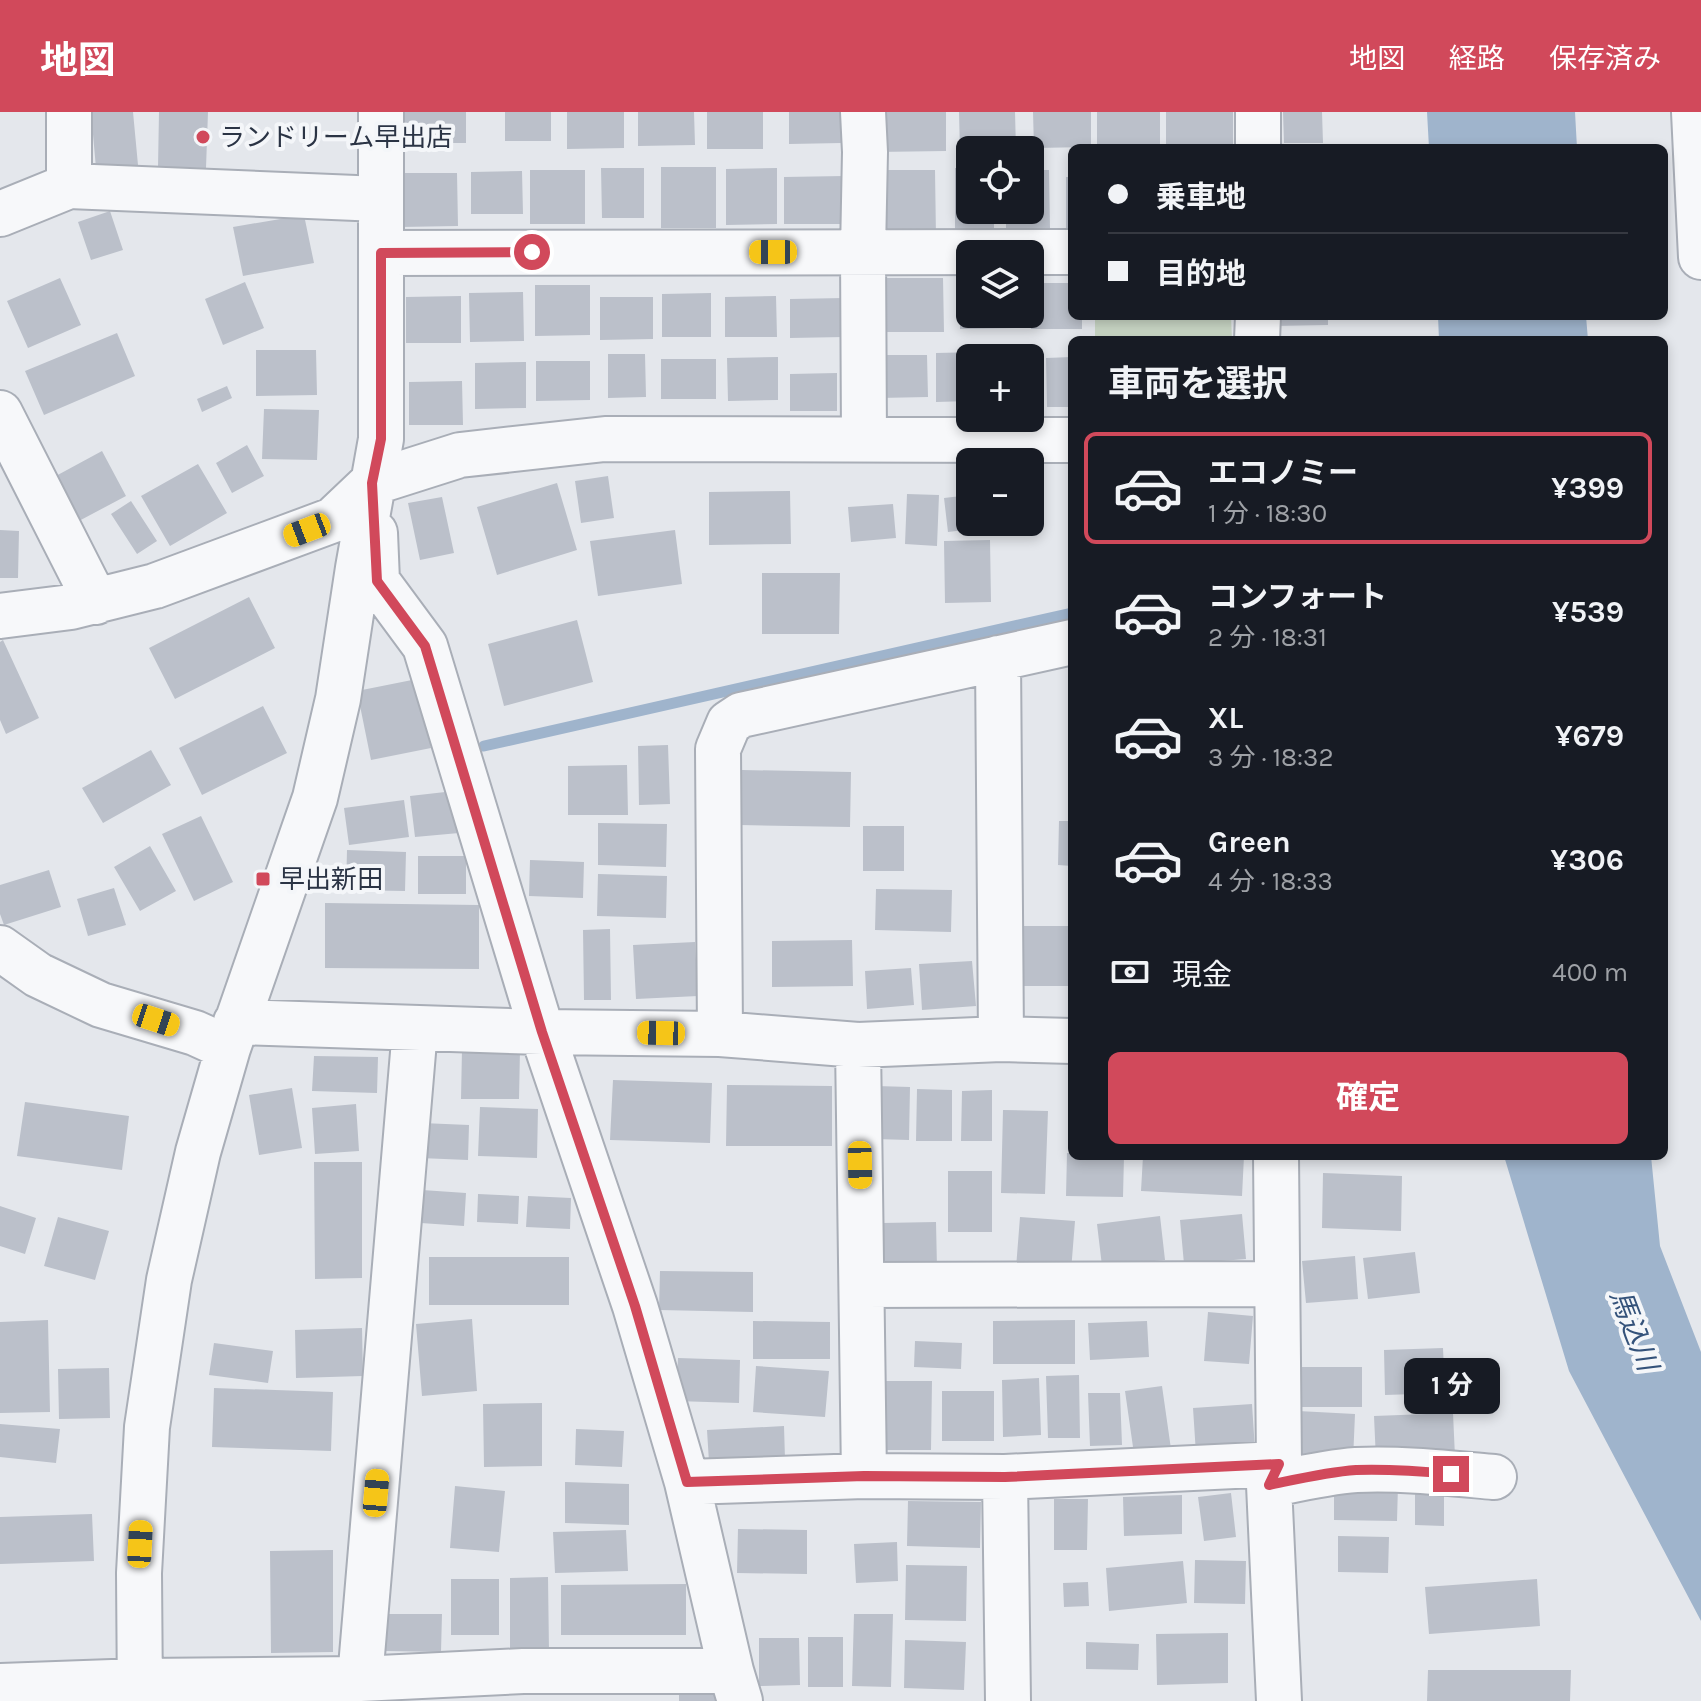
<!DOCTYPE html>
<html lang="ja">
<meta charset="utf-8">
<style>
body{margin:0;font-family:Karla,"Noto Sans JP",sans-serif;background:#20242c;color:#f1f3f6;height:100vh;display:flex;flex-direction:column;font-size:30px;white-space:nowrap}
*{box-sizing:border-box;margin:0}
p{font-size:26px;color:#9ea1a6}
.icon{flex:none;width:44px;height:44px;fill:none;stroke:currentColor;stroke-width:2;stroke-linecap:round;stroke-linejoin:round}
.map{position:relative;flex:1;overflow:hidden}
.drawer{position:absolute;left:1068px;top:224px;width:600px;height:824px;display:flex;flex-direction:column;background:#171b24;border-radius:12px;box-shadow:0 4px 12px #0003}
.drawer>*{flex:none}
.guide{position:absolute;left:1068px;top:32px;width:600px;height:176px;border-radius:12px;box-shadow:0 4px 12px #0003;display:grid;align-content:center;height:176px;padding:0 40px;background:#171b24}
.controls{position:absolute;left:956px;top:24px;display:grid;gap:16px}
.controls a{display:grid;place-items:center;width:88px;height:88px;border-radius:12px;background:#171b24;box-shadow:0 4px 12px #0003;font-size:40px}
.end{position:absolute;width:36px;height:36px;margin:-18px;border:10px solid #d1495b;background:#fff;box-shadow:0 0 0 4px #fff}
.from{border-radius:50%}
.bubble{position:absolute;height:56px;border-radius:12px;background:#171b24;box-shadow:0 4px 12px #0003;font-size:26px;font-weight:700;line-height:56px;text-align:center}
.car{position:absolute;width:24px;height:48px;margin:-24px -12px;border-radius:10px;box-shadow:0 0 6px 2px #0007;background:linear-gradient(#f5c518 24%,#345 0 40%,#f5c518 0 76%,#345 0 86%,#f5c518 0)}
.guide b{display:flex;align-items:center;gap:28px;height:76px;font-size:30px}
.guide b+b{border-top:2px solid #363941}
.guide i{width:20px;height:20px;background:#f1f3f6}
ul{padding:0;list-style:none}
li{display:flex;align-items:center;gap:24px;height:112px;margin:0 16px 12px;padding:0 24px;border:4px solid transparent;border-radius:12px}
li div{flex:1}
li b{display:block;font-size:30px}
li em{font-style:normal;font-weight:700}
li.active{border-color:#d1495b}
li>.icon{width:72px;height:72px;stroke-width:1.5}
h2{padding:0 40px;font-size:36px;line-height:96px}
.pay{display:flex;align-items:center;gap:20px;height:88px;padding:0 40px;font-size:30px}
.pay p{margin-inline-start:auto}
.cta{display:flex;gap:16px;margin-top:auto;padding:16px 40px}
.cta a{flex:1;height:92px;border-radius:12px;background:#d1495b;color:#fff;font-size:32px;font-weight:700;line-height:92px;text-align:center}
header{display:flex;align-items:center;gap:48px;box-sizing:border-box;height:112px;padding:0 40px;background:#d1495b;color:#fff}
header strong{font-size:38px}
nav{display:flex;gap:44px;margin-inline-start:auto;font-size:28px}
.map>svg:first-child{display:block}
.green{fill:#c9d6c5}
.water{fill:#9fb4cc}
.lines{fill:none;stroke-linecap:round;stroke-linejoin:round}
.stream{stroke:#9fb4cc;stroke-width:11}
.building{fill:#bbc0ca}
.minor-casing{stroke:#a9aeb7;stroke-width:48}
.minor{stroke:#f7f8fa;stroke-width:44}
.route{stroke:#d1495b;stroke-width:10}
.poi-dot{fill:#d1495b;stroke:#f4f6f9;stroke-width:3}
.labels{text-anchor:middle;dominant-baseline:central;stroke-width:8;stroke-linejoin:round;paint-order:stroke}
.poi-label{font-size:26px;fill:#2b3445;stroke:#f4f6f9;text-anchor:start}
.water-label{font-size:28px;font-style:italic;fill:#34527a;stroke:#f4f6f9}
</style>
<header>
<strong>地図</strong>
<nav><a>地図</a><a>経路</a><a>保存済み</a></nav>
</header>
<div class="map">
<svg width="1701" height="1589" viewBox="0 0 1701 1589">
<rect width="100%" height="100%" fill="#e4e7ec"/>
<path class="green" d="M1095,204H1231L1232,228H1095Z"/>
<path class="water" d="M1427,0H1575L1577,36H1429Z
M1438,204H1586L1588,228H1439Z
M1504,1044H1651L1660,1134L1701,1240V1509L1569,1259Z"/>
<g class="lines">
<path class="stream" d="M484,634L1072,501"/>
</g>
<path class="building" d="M91,0H133L138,53L96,56Z
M159,0H208L206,56L158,55Z
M401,0H466V31H402Z
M505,0H551V29H505Z
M567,0H624V36L567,37Z
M638,0H694L695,33L638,34Z
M707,0H763V37H707Z
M789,0H842V31L789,32Z
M875,0H946V39L876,40Z
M959,0H1015L1016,38H970V41H960Z
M1033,0H1091V35L1034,36Z
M1097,0H1160V36H1097Z
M1166,0H1233V36H1166Z
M1283,0H1322L1323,31H1284Z
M661,55H716V116H661Z
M601,56H644V106H602Z
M777,56V112L726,113V57Z
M955,56H970V98H994V119H955Z
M530,58H585V112H530Z
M885,58H935L936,126H885Z
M1030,58H1049L1050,117L1006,118V98H1030Z
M522,59L523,102H471V60Z
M399,61H457L458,114L400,115Z
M844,64L845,112H784V65Z
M1066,65H1072V116H1066Z
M110,99L123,138L91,148L78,110Z
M304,103L314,151L243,164L233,115Z
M60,166L81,213L28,236L7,189Z
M878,166H943L944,220H878Z
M245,170L264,216L223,233L205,187Z
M1031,171H1072V204H1082V217H1031Z
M535,173H590V223L535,224Z
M523,180L524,229L470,230L469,181Z
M711,181V225H662V182Z
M960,183H970V202H1016V216L960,217Z
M461,184V231H406V185Z
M776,184L777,225H725V185Z
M600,185H653V227L600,228Z
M844,186V225L790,226V187Z
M1274,204H1328V213L1274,214Z
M117,221L135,264L44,303L25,259Z
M256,238H316L317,283L256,284Z
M980,240V246H970V289L936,290V241Z
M1034,240L1035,287H1030V246H988V241Z
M608,242H645L646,285L608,286Z
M879,243H927L928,285L879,286Z
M778,245V288L728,289L727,246Z
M1072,245V295H1047L1046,246Z
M661,247H716V287H661Z
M536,249H590V288L536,289Z
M526,250V296L475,297V251Z
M837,261V299H790V262Z
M462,269L463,313H409V270Z
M227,274L232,286L202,300L197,287Z
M264,297L319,298L317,348L262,347Z
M247,333L264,364L232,381L216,351Z
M102,339L126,384L77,410L54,365Z
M198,352L227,401L170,434L141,384Z
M608,364L614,406L581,411L575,369Z
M557,371L577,438L497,463L477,395Z
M790,379L791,432L709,433V380Z
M907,382L939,383L937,434L905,432Z
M970,383V410H997V414L948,420L944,386Z
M442,385L454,441L420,448L408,391Z
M131,389L157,429L137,442L111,402Z
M893,392L896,426L851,430L848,395Z
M0,418L19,419L18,466H0Z
M675,418L682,472L598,484L590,429Z
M990,428L991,490L945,491L944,429Z
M762,461H840L839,522H762Z
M249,485L275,536L175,587L149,536Z
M577,508L593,570L504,594L488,532Z
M3,528L39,606L6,622L0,608V530Z
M417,567L431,636L371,648L357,579Z
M263,594L287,641L202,683L179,636Z
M668,633L670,692L639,693L638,634Z
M151,638L171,673L103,711L82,676Z
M627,653L628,703H568V654Z
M742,658L851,660L850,715L740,713Z
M454,679L459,721L415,725L410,684Z
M404,688L409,725L349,733L344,696Z
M201,704L233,770L194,789L162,722Z
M1059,709H1072V754L1058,753Z
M598,711L667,712L666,755L598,753Z
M863,714H904V759H863Z
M150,734L176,779L140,799L114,755Z
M347,738L406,740L405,779L346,778Z
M418,744H466V782H418Z
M530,748L584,750L583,786L529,784Z
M49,758L61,795L4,813L0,802V773Z
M598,762L667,764L666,806L597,804Z
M114,776L126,813L88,824L77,787Z
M876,777L952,778L951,820L875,818Z
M325,791L479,793V857L325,856Z
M1022,814H1072V874H1022Z
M610,817L611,888H584L583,818Z
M852,828L853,874L772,875V829Z
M695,830L698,884L636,887L633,833Z
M972,849L976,894L922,898L919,852Z
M911,856L914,893L867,897L865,859Z
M462,937L520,938L519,987H461Z
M314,944L378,945L377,981L312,979Z
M613,968L712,971L710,1031L610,1028Z
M727,973L832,974V1034H726Z
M876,974L910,975L909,1028L875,1027Z
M292,976L302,1036L259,1043L249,983Z
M917,977L952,978V1029H916Z
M992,978V1029H961L962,979Z
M25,990L129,1004L122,1058L17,1044Z
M356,992L359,1039L315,1042L312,996Z
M480,995L538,997L537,1046L478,1044Z
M1003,998L1048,999L1045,1082L1001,1081Z
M422,1011L469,1013L468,1048L420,1046Z
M1067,1041H1072V1044H1124L1123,1085L1066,1084Z
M1143,1044H1244L1242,1084L1141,1079Z
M314,1050H362V1166L315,1167Z
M948,1059H992V1120H948Z
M1323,1061L1402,1064L1401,1119L1322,1116Z
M422,1078L466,1081L464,1114L421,1111Z
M478,1082L519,1084L518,1112L477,1110Z
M528,1084L571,1086L570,1117L526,1115Z
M0,1094L36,1106L25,1142L0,1134Z
M1242,1102L1246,1147L1184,1152L1180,1108Z
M1160,1104L1165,1148L1102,1154L1097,1112Z
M58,1105L109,1119L95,1168L44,1154Z
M1020,1105L1075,1109L1071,1159L1016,1156Z
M936,1110L937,1156L883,1157L882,1111Z
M1415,1140L1420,1181L1368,1187L1363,1146Z
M1355,1144L1358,1187L1306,1191L1302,1149Z
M429,1145H569V1193H429Z
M660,1159L753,1160V1200L659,1198Z
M1208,1200L1253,1204L1249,1252L1204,1249Z
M472,1207L477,1279L422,1284L416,1212Z
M48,1208L50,1300L0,1301V1210Z
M1075,1208V1252H993V1209Z
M753,1209L830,1210V1247H753Z
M1147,1209L1149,1245L1090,1248L1088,1211Z
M362,1216L363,1264L296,1266L295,1218Z
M915,1229L962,1231L961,1257L914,1255Z
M214,1231L273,1239L268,1271L209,1263Z
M1443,1236L1445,1281L1385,1283L1384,1238Z
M678,1246L740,1248L739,1291L676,1289Z
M756,1254L829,1259L825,1305L753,1300Z
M1301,1255H1362V1295H1301Z
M109,1256L110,1306L59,1307L58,1257Z
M1079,1263L1080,1326H1048L1046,1264Z
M1039,1266L1041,1323L1003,1325L1002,1268Z
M879,1269H932L931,1338H879Z
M1162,1274L1171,1337L1134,1342L1125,1279Z
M214,1276L333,1280L331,1339L212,1335Z
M942,1279H994V1329H942Z
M1088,1281H1120L1122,1333L1090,1334Z
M542,1291V1354L484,1355L483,1292Z
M1252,1292L1255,1338L1196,1342L1193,1296Z
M1298,1299L1355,1302L1353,1348L1295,1346Z
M1453,1301L1455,1345L1376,1348L1374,1304Z
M0,1312L60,1317L56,1351L0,1345Z
M784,1314L785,1347L709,1350L707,1318Z
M576,1317L624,1319L622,1355L575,1353Z
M565,1370L629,1372V1413L565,1411Z
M1334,1372L1398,1373L1397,1409L1334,1408Z
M455,1374L505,1379L499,1440L450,1436Z
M1415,1375L1444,1376V1414L1415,1413Z
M1231,1381L1236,1425L1204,1429L1198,1385Z
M1182,1383V1422L1124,1424L1123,1385Z
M1054,1387H1088L1087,1438H1054Z
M908,1389L981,1390L980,1436L907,1434Z
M92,1402L94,1449L0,1452V1405Z
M738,1417L807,1418V1462L737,1461Z
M626,1418L628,1459L555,1461L553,1420Z
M1338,1424L1389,1425L1388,1461L1338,1460Z
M897,1430L898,1469L856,1471L854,1432Z
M333,1438V1540L271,1541L270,1439Z
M1195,1448L1246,1449L1245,1492L1194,1491Z
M1183,1449L1187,1491L1109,1499L1106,1456Z
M906,1453L967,1454L966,1509L905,1508Z
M548,1465L549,1540H510V1466Z
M451,1467H499V1523H451Z
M1537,1467L1540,1514L1429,1522L1425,1475Z
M1088,1470L1089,1494L1064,1495L1063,1471Z
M686,1472V1523H561V1473Z
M386,1502H442L441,1540L386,1539Z
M854,1502H893L891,1575L852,1574Z
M1228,1521V1571L1157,1573L1156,1522Z
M808,1525H843V1575H808Z
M759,1526H799L800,1573L759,1574Z
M905,1528L966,1530L964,1578L904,1576Z
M1086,1530L1139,1532L1138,1558L1086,1557Z
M1428,1558H1571L1570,1589H1427Z
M723,1579L724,1589H679V1583Z"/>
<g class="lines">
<g class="minor-casing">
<path id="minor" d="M69,0V74
M863,0L865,40L863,139L864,327
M1258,0V36
M1694,0L1701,145
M0,102L69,74L380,87
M381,141L1072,140
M1257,228L1258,204
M0,301L96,490
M375,421L377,469L425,534L542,920L635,1194L687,1370L731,1559L740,1589
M0,504L71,495L155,474L333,408L372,371L460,343L605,327L1072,328
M998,546L1001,927
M0,836L38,863L101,893L195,921L228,936
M236,910L542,920L720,922L858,933L1001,927L1072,929
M720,922L718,637L729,611L741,603L1072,530
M858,933L864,1364
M1276,1044L1279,1352L1269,1373L1279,1589
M862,1173L1277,1172
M1005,1365L1008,1589
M687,1370L864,1364L1005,1365L1279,1352
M1269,1373C1298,1367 1327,1360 1356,1358C1402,1356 1448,1361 1494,1365
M360,1567L415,917
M0,1574L140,1569L360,1567L523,1559H731
M140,1589L139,1461L147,1315L169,1168L198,1040L228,936L315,686L338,587L358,456L381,327V0"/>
</g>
<use href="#minor" class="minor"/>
</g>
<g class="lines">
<path class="route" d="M532,140L381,141V327L372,371L377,469L425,534L542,920L635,1194L687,1370L864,1364L1005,1365L1279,1352L1269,1373C1298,1367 1327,1360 1356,1358C1388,1357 1419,1359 1451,1362"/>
</g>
<g class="poi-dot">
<circle cx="203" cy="25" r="8"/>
<rect x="255" y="759" width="16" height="16" rx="4"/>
</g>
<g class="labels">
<g class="poi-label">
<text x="219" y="25">ランドリーム早出店</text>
<text x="279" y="767">早出新田</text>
</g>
<g class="water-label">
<text transform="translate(1634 1218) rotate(69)">馬込川</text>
</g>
</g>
</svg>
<div class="controls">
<a><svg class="icon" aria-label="locate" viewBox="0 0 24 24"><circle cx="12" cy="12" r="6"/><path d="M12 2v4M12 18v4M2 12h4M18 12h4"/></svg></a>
<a><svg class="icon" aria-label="layers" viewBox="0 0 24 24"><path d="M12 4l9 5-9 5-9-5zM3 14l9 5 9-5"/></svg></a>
<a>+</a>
<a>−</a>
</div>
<i class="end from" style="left:532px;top:140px"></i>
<i class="end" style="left:1451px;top:1362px"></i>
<div class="bubble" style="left:1404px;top:1246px;width:96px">1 分</div>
<i class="car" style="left:773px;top:140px;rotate:270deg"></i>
<i class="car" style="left:307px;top:418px;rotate:249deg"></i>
<i class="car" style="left:156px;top:908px;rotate:108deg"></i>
<i class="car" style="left:661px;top:921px;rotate:271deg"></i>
<i class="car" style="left:860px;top:1053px;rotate:179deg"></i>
<i class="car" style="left:376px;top:1381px;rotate:5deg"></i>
<i class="car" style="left:140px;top:1432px;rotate:3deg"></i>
<div class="guide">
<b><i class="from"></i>乗車地</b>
<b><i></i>目的地</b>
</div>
<section class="drawer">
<h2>車両を選択</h2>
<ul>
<li class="active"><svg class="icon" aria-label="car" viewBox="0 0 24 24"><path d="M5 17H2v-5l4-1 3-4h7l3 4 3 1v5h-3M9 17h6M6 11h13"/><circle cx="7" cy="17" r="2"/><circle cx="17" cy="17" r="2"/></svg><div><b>エコノミー</b><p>1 分 · 18:30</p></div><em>¥399</em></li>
<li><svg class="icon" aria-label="car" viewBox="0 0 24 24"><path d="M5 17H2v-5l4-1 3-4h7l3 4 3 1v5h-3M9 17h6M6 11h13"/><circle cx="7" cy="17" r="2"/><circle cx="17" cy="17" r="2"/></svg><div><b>コンフォート</b><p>2 分 · 18:31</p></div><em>¥539</em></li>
<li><svg class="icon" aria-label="car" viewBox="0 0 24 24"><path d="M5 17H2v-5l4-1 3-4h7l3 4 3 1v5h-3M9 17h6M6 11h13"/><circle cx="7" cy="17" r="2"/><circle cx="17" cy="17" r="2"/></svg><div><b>XL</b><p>3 分 · 18:32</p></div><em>¥679</em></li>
<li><svg class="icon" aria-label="car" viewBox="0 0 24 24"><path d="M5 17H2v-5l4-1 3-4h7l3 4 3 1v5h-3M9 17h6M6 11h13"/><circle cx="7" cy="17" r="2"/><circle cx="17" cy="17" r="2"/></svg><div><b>Green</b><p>4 分 · 18:33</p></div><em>¥306</em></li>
</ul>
<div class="pay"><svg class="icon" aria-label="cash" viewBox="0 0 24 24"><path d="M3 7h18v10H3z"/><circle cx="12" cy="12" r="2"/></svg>現金<p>400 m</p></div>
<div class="cta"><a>確定</a></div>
</section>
</div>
